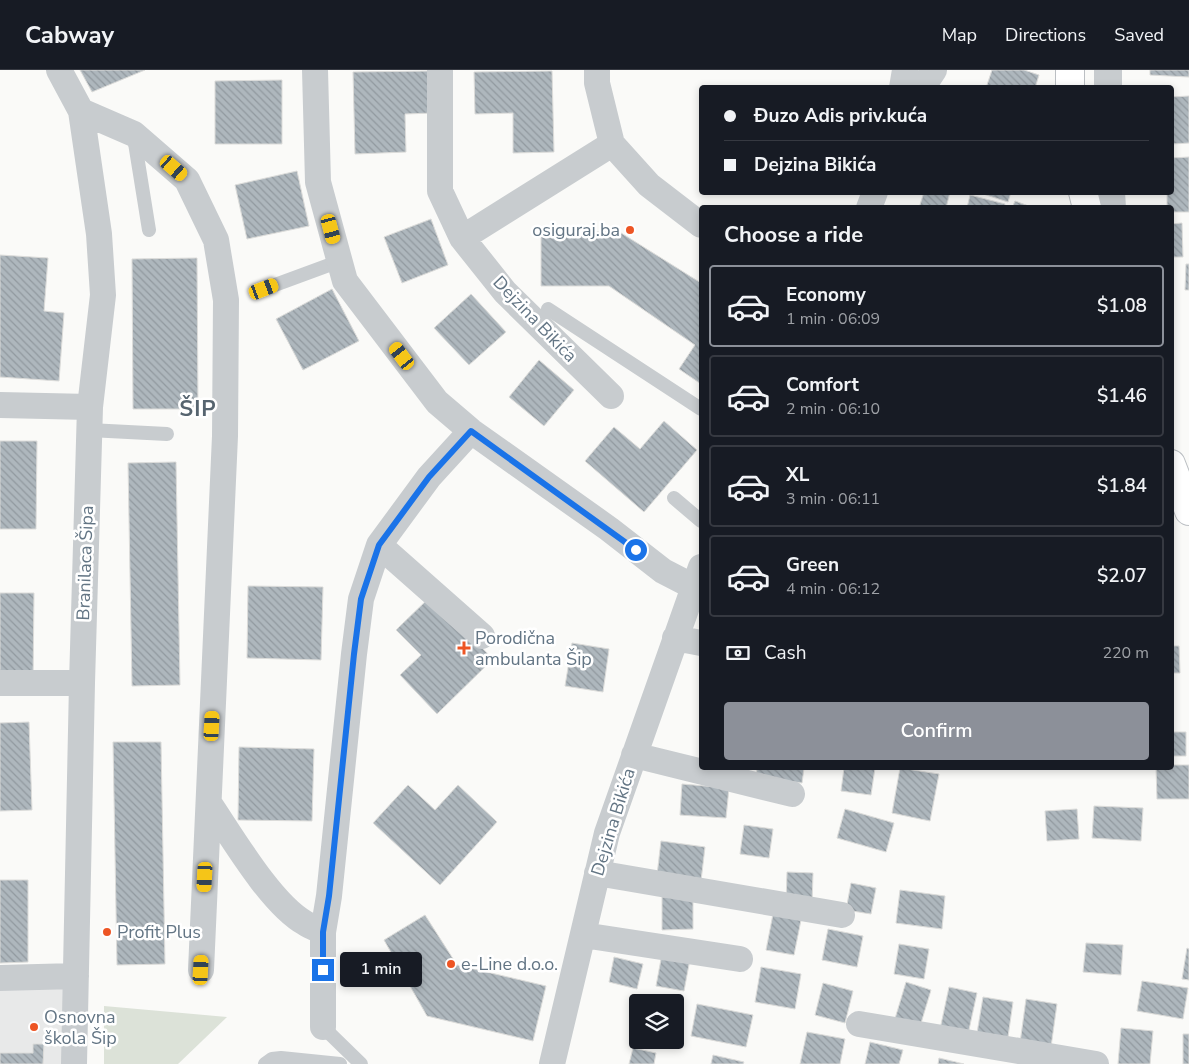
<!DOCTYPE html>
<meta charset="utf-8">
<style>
body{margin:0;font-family:"Nunito Sans",sans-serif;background:#242831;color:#f1f3f6;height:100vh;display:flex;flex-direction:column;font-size:19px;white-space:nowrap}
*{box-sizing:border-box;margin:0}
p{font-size:16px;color:#9ea1a6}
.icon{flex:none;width:28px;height:28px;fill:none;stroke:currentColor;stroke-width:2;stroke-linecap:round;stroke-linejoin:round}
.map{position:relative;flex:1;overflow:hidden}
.panel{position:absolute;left:699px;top:135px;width:475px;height:565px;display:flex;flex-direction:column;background:#171b24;border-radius:5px;box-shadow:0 2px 8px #0003}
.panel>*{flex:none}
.top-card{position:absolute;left:699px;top:15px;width:475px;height:110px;border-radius:5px;box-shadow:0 2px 8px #0003;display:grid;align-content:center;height:110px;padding:0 25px;background:#171b24}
.fabs{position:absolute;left:629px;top:924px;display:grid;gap:10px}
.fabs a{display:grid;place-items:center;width:55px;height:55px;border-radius:5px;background:#171b24;box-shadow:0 2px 8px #0003;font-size:25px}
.end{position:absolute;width:22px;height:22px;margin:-11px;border:6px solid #1a73e8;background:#fff;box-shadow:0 0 0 2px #fff}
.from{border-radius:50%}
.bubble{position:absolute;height:35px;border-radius:5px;background:#171b24;box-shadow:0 2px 8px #0003;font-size:16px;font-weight:600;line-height:35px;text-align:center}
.car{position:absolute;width:15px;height:30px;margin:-15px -8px;border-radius:6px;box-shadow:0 0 4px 1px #0007;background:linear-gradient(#f5c518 24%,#345 0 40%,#f5c518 0 76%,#345 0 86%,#f5c518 0)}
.top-card b{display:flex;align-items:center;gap:18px;height:48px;font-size:19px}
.top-card b+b{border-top:1px solid #363941}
.top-card i{width:12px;height:12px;background:#f1f3f6}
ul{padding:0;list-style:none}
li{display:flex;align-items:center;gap:15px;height:82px;margin:0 10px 8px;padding:0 15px;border:2px solid #363941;border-radius:5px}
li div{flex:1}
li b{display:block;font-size:19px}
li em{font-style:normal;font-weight:600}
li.active{border-color:#8c9099}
li>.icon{width:45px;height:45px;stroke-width:1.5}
h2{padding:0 25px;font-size:22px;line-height:60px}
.pay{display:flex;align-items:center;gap:12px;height:55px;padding:0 25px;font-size:19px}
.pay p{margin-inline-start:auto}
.button{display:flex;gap:10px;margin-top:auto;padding:10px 25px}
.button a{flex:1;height:58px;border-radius:5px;background:#8c9099;color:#fff;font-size:20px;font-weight:600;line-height:58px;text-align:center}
header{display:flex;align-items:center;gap:30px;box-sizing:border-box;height:70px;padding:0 25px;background:#171b24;border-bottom:1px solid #363941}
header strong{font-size:24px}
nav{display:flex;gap:28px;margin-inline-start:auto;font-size:18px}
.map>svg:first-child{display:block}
.built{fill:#e8e9e9}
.grass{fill:#dce2d8}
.building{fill:url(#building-back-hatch);stroke:#dcdcda}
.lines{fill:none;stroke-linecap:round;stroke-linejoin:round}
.primary-casing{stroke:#bbbfc3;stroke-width:30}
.service{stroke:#c8cccf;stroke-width:14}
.minor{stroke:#c8cccf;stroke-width:26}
.tertiary{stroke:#c8cccf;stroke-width:28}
.primary{stroke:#fff;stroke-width:28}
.route{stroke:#1a73e8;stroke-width:6}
.poi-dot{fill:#ed5524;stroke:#fff;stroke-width:2}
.labels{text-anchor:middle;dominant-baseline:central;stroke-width:5;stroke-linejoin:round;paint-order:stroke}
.poi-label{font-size:18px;fill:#637584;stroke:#fff;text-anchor:start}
.street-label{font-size:18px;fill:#637584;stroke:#fff}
.district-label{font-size:22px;font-weight:bold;letter-spacing:1px;fill:#56646f;stroke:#fff}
</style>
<header>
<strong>Cabway</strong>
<nav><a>Map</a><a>Directions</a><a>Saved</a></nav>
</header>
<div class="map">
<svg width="1189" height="994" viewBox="0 0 1189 994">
<defs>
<pattern id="building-back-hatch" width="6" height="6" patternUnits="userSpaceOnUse" patternTransform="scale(1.25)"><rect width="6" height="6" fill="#aeb7bd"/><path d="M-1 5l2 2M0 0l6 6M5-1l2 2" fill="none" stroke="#91999f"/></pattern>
</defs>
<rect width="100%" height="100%" fill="#fafaf8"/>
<path class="built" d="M68,914L66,994H0V919Z"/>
<path class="grass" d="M104,936L227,947L178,994H104Z"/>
<path class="building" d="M80,0H145L92,22Z
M992,0H1024L1039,5L1035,18H986Z
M1150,0H1189V7L1150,5Z
M431,1L432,43L405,44L406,82L355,84L353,2Z
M552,1L554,82L513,83V43L475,44L474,2Z
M282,10V74H215V11Z
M1189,26V73L1171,74V27Z
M1189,87V142H1171V138H1167V122H1171V88Z
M297,101L309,156L247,169L235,115Z
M924,122H950L946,138H919Z
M977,122H1011L1008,132Z
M970,125L1005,134L1004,138H967Z
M1015,131L1034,138H1012Z
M431,149L448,195L402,213L384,167Z
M1182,153L1183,187H1171V154Z
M618,161L701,213V314L679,299L695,275L609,216H541V164Z
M0,185L48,188L44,241L64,243L59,311L0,307Z
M197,188L198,339H133L132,189Z
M1186,194H1189V220H1185Z
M332,219L359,271L303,300L276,249Z
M471,224L506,262L469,295L434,258Z
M539,290L574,320L544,356L509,327Z
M664,351L697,380L644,442L585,391L614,357L640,379Z
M0,371H37L36,459H0Z
M176,392L180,615L132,616L128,393Z
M248,516L323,517L321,590L247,588Z
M0,523H34L33,611L0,610Z
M431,526L493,589L437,644L400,605L421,585L396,560Z
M572,573L609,579L603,622L565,616Z
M1171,576H1179L1180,603H1171Z
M29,652L32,740L0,741V653Z
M1171,662H1186V686H1171Z
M113,672H161L165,894L117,895Z
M239,677L314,679L312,751L238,750Z
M1171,695H1189V729H1157L1156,698H1171Z
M757,698H804L802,713L756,707Z
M844,698H875L871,725L841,721Z
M900,698L939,704L930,751L892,743Z
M682,714L729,718L726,748L680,745Z
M408,715L435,740L458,715L497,752L440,815L373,753Z
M1094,736L1143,738L1141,771L1092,768Z
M845,739L894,753L886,782L837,768Z
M1077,739L1079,769L1047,771L1045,741Z
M744,755L773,759L769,788L740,784Z
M661,771L705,777L701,811L657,805Z
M787,802L813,803L812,835H786Z
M0,810H28V892L0,893Z
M851,813L876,818L871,844L846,840Z
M900,820L945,826L942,859L896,853Z
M662,827H693V859L662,860Z
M773,844L801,850L794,885L766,880Z
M425,845L457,895L546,916L533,971L427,946L384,870Z
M828,859L863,866L857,897L822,890Z
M1086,873L1123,875L1121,905L1083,902Z
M899,874L929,879L924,909L894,904Z
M1187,878L1189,879V910L1182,909Z
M662,884L690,889L684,921L656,916Z
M614,887L643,894L637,919L609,912Z
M761,897L801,904L795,939L755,932Z
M1142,911L1188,918L1183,949L1137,941Z
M906,912L931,920L919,960L894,952Z
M823,913L853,921L845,953L815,945Z
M949,917L977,923L967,969L939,964Z
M983,927L1013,932L1007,974L976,969Z
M1026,929L1057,934L1051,977L1020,973Z
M697,934L753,945L746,977L691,966Z
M1121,958L1153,961L1150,994H1118Z
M807,962L845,969L840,994H800Z
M1183,964H1189V994H1183Z
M870,972L903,980L899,994H865Z
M33,974H44L43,994H0V983H33Z
M633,978L656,983L654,994H629Z
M713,985L744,992L743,994H711Z
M939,988L964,994H938Z"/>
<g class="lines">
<g class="primary-casing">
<path id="primary" d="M1070,0V18
M1083,122L1087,138
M1171,394L1189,441"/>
</g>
<path class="service" d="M134,67L149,160
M264,219L340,191
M548,239L701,339
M89,360L167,364
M674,428L701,451
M323,957L361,994
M265,994L272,989L281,988L340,994"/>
<path class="minor" d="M59,0L81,41L99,164L103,225L90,337L82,613L74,994
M315,0L318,112L345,211L437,332L471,361L609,459L663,501L694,517
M440,0V121L462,168
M597,0V13L612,74L649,115L701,155
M902,18L905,0
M922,18L934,0
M81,41L134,64L187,110L216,170L226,230L225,366L201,900
M869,138L875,122
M611,326L505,222L462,168L612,74
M0,335L90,337
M379,475L482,566
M675,568L701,573
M0,613H82
M634,685L792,724
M209,733C232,767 271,834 305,853C311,857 317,859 323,862
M597,803L842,845
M583,865L740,889
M0,908L76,906
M859,954L1096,994
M323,957V862L329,826L354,584L361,529L379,475L429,407L471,361
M552,994L607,763L701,497"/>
<path class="tertiary" d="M1108,0V18
M1111,122L1112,138"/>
<use href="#primary" class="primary"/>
</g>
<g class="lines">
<path class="route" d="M323,900V862L329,826L354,584L361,529L379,475L429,407L471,361L636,480"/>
</g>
<g class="poi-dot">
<circle cx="630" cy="160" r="5"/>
<path d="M461.5 570.5h5v5h5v5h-5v5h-5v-5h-5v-5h5z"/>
<circle cx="107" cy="862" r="5"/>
<circle cx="451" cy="894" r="5"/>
<circle cx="34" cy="957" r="5"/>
</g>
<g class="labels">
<g class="poi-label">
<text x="620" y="160" text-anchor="end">osiguraj.ba</text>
<text x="475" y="568">Porodična<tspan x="475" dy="21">ambulanta Šip</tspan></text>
<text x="117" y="862">Profit Plus</text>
<text x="461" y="894">e-Line d.o.o.</text>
<text x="44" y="947">Osnovna<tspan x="44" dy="21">škola Šip</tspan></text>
</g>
<g class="street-label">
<text transform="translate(535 249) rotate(46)">Dejzina Bikića</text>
<text transform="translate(85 493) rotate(-88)">Branilaca Šipa</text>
<text transform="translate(613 752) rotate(-73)">Dejzina Bikića</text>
</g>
<g class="district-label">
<text x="198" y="339">ŠIP</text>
</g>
</g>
</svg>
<div class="fabs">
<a><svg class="icon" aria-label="layers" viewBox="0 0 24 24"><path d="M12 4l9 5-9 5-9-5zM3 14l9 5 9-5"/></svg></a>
</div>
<i class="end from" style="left:636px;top:480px"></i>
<i class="end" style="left:323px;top:900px"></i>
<div class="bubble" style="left:340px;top:882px;width:82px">1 min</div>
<i class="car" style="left:174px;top:98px;rotate:131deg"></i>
<i class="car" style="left:331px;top:159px;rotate:165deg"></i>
<i class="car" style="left:264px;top:219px;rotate:69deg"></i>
<i class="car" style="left:402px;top:286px;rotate:323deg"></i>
<i class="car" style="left:212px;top:656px;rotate:3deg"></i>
<i class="car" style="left:205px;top:807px;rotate:183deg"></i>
<i class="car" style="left:201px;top:900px;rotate:3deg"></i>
<div class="top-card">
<b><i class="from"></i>Đuzo Adis priv.kuća</b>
<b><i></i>Dejzina Bikića</b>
</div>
<section class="panel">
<h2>Choose a ride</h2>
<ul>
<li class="active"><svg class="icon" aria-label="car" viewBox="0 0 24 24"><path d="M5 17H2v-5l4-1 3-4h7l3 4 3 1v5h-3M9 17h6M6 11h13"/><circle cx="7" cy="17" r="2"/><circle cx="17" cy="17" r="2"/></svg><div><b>Economy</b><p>1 min · 06:09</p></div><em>$1.08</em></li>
<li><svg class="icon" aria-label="car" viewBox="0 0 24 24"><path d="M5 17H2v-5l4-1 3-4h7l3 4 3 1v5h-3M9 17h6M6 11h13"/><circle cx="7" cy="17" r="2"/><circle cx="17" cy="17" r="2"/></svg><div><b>Comfort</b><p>2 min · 06:10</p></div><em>$1.46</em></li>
<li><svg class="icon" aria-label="car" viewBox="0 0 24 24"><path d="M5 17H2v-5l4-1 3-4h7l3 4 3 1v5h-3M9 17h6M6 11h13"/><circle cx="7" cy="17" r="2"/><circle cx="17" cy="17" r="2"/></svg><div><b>XL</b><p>3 min · 06:11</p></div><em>$1.84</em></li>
<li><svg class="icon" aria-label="car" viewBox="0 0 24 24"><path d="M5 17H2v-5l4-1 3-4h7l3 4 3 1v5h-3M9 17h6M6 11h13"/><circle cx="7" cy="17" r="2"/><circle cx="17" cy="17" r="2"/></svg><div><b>Green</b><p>4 min · 06:12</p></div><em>$2.07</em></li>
</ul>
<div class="pay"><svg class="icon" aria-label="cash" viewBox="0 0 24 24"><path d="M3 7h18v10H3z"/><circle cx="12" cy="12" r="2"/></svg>Cash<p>220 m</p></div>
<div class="button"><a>Confirm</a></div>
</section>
</div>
